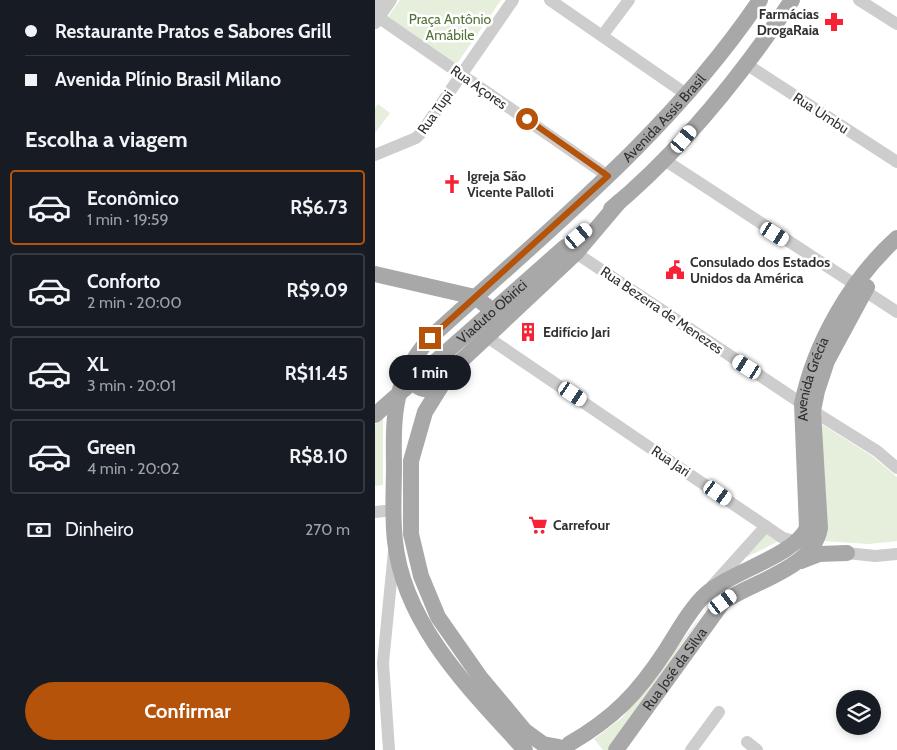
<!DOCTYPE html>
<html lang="pt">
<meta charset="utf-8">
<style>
body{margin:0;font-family:Cabin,sans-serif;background:#20242c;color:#f1f3f6;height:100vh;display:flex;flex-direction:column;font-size:19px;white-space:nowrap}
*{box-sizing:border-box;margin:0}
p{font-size:16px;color:#9ea1a6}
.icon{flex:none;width:28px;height:28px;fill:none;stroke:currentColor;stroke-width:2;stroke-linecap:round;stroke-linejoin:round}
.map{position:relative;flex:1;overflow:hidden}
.side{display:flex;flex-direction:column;background:#171b24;width:375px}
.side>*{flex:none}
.banner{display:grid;align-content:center;height:110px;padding:0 25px;background:#171b24}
.tools{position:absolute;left:461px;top:690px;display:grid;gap:10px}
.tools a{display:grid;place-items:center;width:45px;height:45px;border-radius:50%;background:#171b24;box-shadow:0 2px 8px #0003;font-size:25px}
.end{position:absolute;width:22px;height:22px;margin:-11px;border:6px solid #b45309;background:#fff;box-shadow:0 0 0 2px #fff}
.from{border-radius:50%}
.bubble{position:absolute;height:35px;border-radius:18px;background:#171b24;box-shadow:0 2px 8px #0003;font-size:16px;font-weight:800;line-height:35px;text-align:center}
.car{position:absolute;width:15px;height:30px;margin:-15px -8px;border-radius:6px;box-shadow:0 0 4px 1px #0007;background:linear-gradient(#fff 24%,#345 0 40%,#fff 0 76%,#345 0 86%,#fff 0)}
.banner b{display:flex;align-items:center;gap:18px;height:48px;font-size:19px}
.banner b+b{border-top:1px solid #363941}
.banner i{width:12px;height:12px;background:#f1f3f6}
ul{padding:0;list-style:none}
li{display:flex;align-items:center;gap:15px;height:75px;margin:0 10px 8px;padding:0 15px;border:2px solid #363941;border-radius:5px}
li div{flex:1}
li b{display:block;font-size:19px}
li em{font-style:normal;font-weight:800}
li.selected{border-color:#b45309}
li>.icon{width:45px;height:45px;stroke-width:1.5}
h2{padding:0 25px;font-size:22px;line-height:60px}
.pay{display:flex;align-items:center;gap:12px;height:55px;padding:0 25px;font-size:19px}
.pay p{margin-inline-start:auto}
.cta{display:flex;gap:10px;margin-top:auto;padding:10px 25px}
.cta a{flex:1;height:58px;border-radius:30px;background:#b45309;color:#fff;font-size:20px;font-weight:800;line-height:58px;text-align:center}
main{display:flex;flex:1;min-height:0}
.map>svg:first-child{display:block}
.green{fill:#e6eedc}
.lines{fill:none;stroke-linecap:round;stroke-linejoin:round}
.minor{stroke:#cdcdcd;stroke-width:12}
.major{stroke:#a8a8a8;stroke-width:16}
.major-bridge{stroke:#a8a8a8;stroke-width:16}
.route{stroke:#b45309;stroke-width:6}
.labels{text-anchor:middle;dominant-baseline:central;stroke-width:5;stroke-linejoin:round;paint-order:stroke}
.poi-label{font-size:14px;font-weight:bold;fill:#303030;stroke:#fff;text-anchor:start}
.park-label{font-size:14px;fill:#537138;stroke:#fff}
.street-label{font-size:14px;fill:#303030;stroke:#fff}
</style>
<main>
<section class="side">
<div class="banner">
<b><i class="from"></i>Restaurante Pratos e Sabores Grill</b>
<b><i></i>Avenida Plínio Brasil Milano</b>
</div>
<h2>Escolha a viagem</h2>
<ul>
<li class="selected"><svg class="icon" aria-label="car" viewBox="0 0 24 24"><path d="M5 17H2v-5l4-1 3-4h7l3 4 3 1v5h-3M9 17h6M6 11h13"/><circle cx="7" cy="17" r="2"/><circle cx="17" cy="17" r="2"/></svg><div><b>Econômico</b><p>1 min · 19:59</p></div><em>R$6.73</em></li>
<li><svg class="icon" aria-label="car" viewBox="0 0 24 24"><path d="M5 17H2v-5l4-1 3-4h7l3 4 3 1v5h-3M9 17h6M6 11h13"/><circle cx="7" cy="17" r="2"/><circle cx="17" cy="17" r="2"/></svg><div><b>Conforto</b><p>2 min · 20:00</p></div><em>R$9.09</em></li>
<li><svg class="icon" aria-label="car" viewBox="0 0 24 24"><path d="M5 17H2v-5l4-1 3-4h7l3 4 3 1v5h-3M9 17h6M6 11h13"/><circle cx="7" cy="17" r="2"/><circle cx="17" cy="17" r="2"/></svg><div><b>XL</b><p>3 min · 20:01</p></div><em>R$11.45</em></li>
<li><svg class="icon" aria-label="car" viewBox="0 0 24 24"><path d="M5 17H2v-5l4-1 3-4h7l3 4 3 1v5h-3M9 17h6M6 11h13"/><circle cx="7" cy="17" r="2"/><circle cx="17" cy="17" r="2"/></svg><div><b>Green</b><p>4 min · 20:02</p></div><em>R$8.10</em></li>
</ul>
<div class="pay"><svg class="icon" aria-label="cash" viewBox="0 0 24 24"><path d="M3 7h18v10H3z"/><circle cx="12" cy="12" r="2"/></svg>Dinheiro<p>270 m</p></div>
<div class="cta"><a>Confirmar</a></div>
</section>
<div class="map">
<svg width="522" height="750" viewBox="0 0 522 750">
<rect width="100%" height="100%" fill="#fff"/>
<path class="green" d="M25,0H126L81,65L13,17Z
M3,104L15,113L0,133V108Z
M8,418V485L0,486V425Z
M448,425L497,456L522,477V541L494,544L449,541L443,427Z
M390,531L404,541L370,558Z
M333,607L233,750H228L219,739L247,718Z"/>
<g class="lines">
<path class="minor" d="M175,0L311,94
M484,0L522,24
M0,6L4,0
M0,15L233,176
M0,23L16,0
M227,36L254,0
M371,64L522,162
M0,155L41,138L46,133L138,0
M288,159L522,312
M201,253L438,411L502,451L522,468
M112,337L408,538L427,543
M0,512L19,510
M463,552L500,556L522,554
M337,586L391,526
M372,742L382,750
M14,750L8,663L19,551
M316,750L344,712"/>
<g class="major">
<path d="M236,209C306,151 366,76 417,0"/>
<path d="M0,274L100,297L113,307L117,325"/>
<path d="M34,370C35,389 54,395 68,383"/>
<path d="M426,561L444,554L472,553"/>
<path id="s1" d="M194,744C239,718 263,693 291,650C302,633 317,606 331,594C357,571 419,556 432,528L427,404C439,344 476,279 522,238"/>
<path d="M184,747L168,744L150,731L105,677L63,617L46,576L36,534V461L50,412L68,383L87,360L201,253L244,202"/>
<path id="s2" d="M150,750C96,690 29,626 20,541C17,516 19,490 19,465C18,412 19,379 55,338C171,232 297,131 385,0"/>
<path id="s3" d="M241,750L348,602C378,581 438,569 445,528L438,411L442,391L452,361L492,287"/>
</g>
<path class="major-bridge" id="s4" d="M0,415L190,247"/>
</g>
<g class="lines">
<path class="route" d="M55,338L233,176L152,119"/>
</g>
<defs>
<g id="pharmacy-bare" transform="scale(1.5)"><path d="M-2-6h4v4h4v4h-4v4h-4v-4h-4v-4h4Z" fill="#f72235" stroke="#fff" stroke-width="2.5" paint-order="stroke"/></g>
<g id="church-bare" transform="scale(1.5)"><path d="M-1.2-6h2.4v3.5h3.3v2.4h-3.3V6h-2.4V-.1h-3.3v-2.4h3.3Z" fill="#f72235" stroke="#fff" stroke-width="2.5" paint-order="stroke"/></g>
<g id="civic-bare" transform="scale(1.5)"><path d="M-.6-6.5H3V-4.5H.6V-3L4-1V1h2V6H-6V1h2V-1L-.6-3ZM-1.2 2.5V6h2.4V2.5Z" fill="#f72235" stroke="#fff" stroke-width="2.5" paint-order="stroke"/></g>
<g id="building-bare" transform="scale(1.5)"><path d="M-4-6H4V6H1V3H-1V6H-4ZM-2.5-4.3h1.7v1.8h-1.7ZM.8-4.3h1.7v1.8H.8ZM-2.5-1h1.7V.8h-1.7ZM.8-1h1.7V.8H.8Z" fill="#f72235" stroke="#fff" stroke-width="2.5" paint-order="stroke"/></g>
<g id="supermarket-bare" transform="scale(1.5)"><path d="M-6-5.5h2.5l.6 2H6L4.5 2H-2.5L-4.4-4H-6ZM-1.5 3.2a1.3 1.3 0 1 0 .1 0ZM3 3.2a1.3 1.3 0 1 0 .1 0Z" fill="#f72235" stroke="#fff" stroke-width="2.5" paint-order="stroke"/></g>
</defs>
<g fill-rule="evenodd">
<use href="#pharmacy-bare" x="459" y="22"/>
<use href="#church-bare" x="77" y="184"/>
<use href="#civic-bare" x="300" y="270"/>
<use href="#building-bare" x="153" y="332"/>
<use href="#supermarket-bare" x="163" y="525"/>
</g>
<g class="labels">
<g class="poi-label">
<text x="444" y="14" text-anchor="end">Farmácias<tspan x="444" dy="16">DrogaRaia</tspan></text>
<text x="92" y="176">Igreja São<tspan x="92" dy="16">Vicente Palloti</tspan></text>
<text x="315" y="262">Consulado dos Estados<tspan x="315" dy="16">Unidos da América</tspan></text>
<text x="168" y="332">Edifício Jari</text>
<text x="178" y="525">Carrefour</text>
</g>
<g class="park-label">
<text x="75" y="19">Praça Antônio<tspan x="75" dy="16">Amábile</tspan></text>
</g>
<g class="street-label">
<text transform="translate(104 87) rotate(35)">Rua Açores</text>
<text transform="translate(60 112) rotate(-55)">Rua Tupi</text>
<text transform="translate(446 113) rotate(33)">Rua Umbu</text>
<text stroke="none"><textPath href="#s2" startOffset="784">Avenida Assis Brasil</textPath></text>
<text transform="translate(287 310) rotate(34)">Rua Bezerra de Menezes</text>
<text stroke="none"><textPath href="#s4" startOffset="156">Viaduto Obirici</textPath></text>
<text stroke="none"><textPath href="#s1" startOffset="478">Avenida Grécia</textPath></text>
<text transform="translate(296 461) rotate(34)">Rua Jari</text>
<text stroke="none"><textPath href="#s3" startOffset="100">Rua José da Silva</textPath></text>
</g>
</g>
</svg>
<div class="tools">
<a><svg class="icon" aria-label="layers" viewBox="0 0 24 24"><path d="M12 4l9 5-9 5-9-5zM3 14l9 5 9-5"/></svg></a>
</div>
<i class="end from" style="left:152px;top:119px"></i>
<i class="end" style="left:55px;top:338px"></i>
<div class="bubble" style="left:14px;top:355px;width:82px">1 min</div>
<i class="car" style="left:309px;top:139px;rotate:40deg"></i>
<i class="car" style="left:400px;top:234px;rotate:122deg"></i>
<i class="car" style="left:204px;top:236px;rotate:50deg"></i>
<i class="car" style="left:372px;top:367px;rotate:303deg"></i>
<i class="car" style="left:198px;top:394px;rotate:124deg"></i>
<i class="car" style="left:343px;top:493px;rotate:125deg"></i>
<i class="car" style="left:348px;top:602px;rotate:54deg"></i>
</div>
</main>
